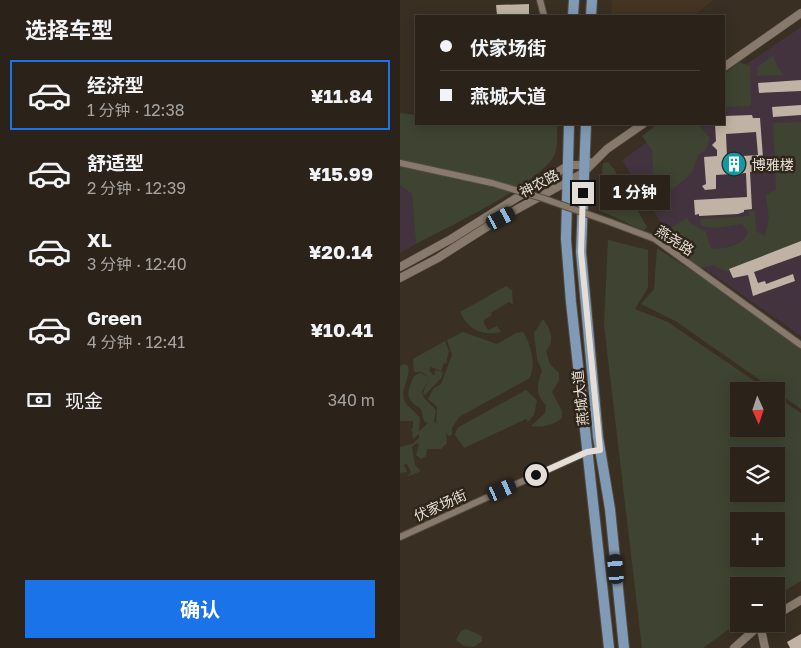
<!DOCTYPE html>
<html lang="zh">
<meta charset="utf-8">
<style>
body{margin:0;font-family:"Golos Text","Noto Sans SC",sans-serif;background:#372f27;color:#f1f3f6;height:100vh;display:flex;flex-direction:column;font-size:19px;white-space:nowrap}
*{box-sizing:border-box;margin:0}
p{font-size:16px;color:#a6a4a2}
.icon{flex:none;width:28px;height:28px;fill:none;stroke:currentColor;stroke-width:2;stroke-linecap:round;stroke-linejoin:round}
.map{position:relative;flex:1;overflow:hidden}
.panel{display:flex;flex-direction:column;background:#2b231a;width:400px}
.panel>*{flex:none}
.top-card{position:absolute;left:15px;top:15px;width:310px;height:110px;border-radius:0px;box-shadow:0 2px 12px #0003,0 0 0 1px #474039;display:grid;align-content:center;height:110px;padding:0 25px;background:#2b231a}
.needle{width:32px;rotate:177deg}
.fabs{position:absolute;left:330px;top:382px;display:grid;gap:10px}
.fabs a{display:grid;place-items:center;width:55px;height:55px;border-radius:0px;background:#2b231a;box-shadow:0 2px 12px #0003,0 0 0 1px #474039;font-size:25px}
.end{position:absolute;width:22px;height:22px;margin:-11px;border:6px solid #e5ded6;background:#111;box-shadow:0 0 0 2px #111}
.from{border-radius:50%}
.bubble{position:absolute;height:35px;border-radius:0px;background:#2b231a;box-shadow:0 2px 12px #0003,0 0 0 1px #474039;font-size:16px;font-weight:700;line-height:35px;text-align:center}
.car{position:absolute;width:15px;height:30px;margin:-15px -8px;border-radius:6px;box-shadow:0 0 4px 1px #0007;background:linear-gradient(#222 24%,#8ab4d8 0 40%,#222 0 76%,#8ab4d8 0 86%,#222 0)}
.top-card b{display:flex;align-items:center;gap:18px;height:48px;font-size:19px}
.top-card b+b{border-top:1px solid #474039}
.top-card i{width:12px;height:12px;background:#f1f3f6}
ul{padding:0;list-style:none}
li{display:flex;align-items:center;gap:15px;height:70px;margin:0 10px 8px;padding:0 15px;border:2px solid transparent;border-radius:0px}
li div{flex:1}
li b{display:block;font-size:19px}
li em{font-style:normal;font-weight:700}
li.active{border-color:#1a73e8}
li>.icon{width:45px;height:45px;stroke-width:1.5}
h2{padding:0 25px;font-size:22px;line-height:60px}
.pay{display:flex;align-items:center;gap:12px;height:55px;padding:0 25px;font-size:19px}
.pay p{margin-inline-start:auto}
.action{display:flex;gap:10px;margin-top:auto;padding:10px 25px}
.action a{flex:1;height:58px;border-radius:0px;background:#1a73e8;color:#fff;font-size:20px;font-weight:700;line-height:58px;text-align:center}
main{display:flex;flex:1;min-height:0}
.map>svg:first-child{display:block}
.built{fill:#433423}
.education{fill:#43333e}
.green{fill:#3e4431;fill-rule:evenodd}
.building{fill:#c0b2a4;fill-rule:evenodd}
.lines{fill:none;stroke-linecap:round;stroke-linejoin:round}
.minor-casing{stroke:#534b41;stroke-width:8}
.tertiary-casing{stroke:#534b41;stroke-width:9}
.primary-casing{stroke:#534b41;stroke-width:12}
.minor{stroke:#877a6c;stroke-width:6}
.tertiary{stroke:#877a6c;stroke-width:8}
.primary{stroke:#819ab5;stroke-width:10}
.minor-bridge-casing{stroke:#534b41;stroke-width:8;stroke-linecap:butt}
.minor-bridge{stroke:#877a6c;stroke-width:6}
.route{stroke:#e5ded6;stroke-width:6}
.labels{text-anchor:middle;dominant-baseline:central;stroke-width:5;stroke-linejoin:round;paint-order:stroke}
.poi-label{font-size:14px;fill:#e5ded6;stroke:#2f2519;text-anchor:start}
.street-label{font-size:14px;fill:#e5ded6;stroke:#2f2519}
</style>
<main>
<section class="panel">
<h2>选择车型</h2>
<ul>
<li class="active"><svg class="icon" aria-label="car" viewBox="0 0 24 24"><path d="M5 17H2v-5l4-1 3-4h7l3 4 3 1v5h-3M9 17h6M6 11h13"/><circle cx="7" cy="17" r="2"/><circle cx="17" cy="17" r="2"/></svg><div><b>经济型</b><p>1 分钟 · 12:38</p></div><em>¥11.84</em></li>
<li><svg class="icon" aria-label="car" viewBox="0 0 24 24"><path d="M5 17H2v-5l4-1 3-4h7l3 4 3 1v5h-3M9 17h6M6 11h13"/><circle cx="7" cy="17" r="2"/><circle cx="17" cy="17" r="2"/></svg><div><b>舒适型</b><p>2 分钟 · 12:39</p></div><em>¥15.99</em></li>
<li><svg class="icon" aria-label="car" viewBox="0 0 24 24"><path d="M5 17H2v-5l4-1 3-4h7l3 4 3 1v5h-3M9 17h6M6 11h13"/><circle cx="7" cy="17" r="2"/><circle cx="17" cy="17" r="2"/></svg><div><b>XL</b><p>3 分钟 · 12:40</p></div><em>¥20.14</em></li>
<li><svg class="icon" aria-label="car" viewBox="0 0 24 24"><path d="M5 17H2v-5l4-1 3-4h7l3 4 3 1v5h-3M9 17h6M6 11h13"/><circle cx="7" cy="17" r="2"/><circle cx="17" cy="17" r="2"/></svg><div><b>Green</b><p>4 分钟 · 12:41</p></div><em>¥10.41</em></li>
</ul>
<div class="pay"><svg class="icon" aria-label="cash" viewBox="0 0 24 24"><path d="M3 7h18v10H3z"/><circle cx="12" cy="12" r="2"/></svg>现金<p>340 m</p></div>
<div class="action"><a>确认</a></div>
</section>
<div class="map">
<svg width="401" height="648" viewBox="0 0 401 648">
<rect width="100%" height="100%" fill="#392f23"/>
<path class="built" d="M212,0H314L293,16H211Z"/>
<path class="education" d="M401,27V336L268,243L263,226L222,160L273,124H324V84L348,63Z
M0,185L12,194L16,244L0,253Z"/>
<path class="green" d="M373,56L378,68L385,75L357,76V67Z
M339,62L350,66L351,106L324,107V74Z
M0,113L16,115V124H157C157,133 158,146 155,154C142,183 46,228 16,244L12,194L0,185Z
M401,122V242L356,258L327,272L312,265L295,270L270,251L272,227L287,218L290,223L306,232L311,249C324,248 344,247 348,232L342,224L315,228L301,226L300,219L349,216V211H355L356,231L365,236L369,219L366,195L376,189L373,123Z
M258,124H301L300,127L310,138L305,151L299,154L291,174L269,192L263,184L241,198L236,188L253,176L252,150L242,136Z
M208,162L214,169L247,227L244,231L199,210L203,163Z
M208,240L248,250V288L235,309L268,322L369,391H339V429H376V396L401,413V581L376,596V586H339V622L303,648H242L204,325ZM339,456H376V494H339ZM339,521H376V559H339Z
M257,248L401,342V409L277,322L241,304L254,289Z
M106,286L112,290L113,305L109,302L91,313L92,315L83,321L88,330L97,326L101,332C81,336 70,331 60,312Z
M143,319C151,329 155,342 146,351L150,364L159,373V381L152,392L162,411V418C154,425 142,428 131,426L145,413L146,405C135,396 137,382 142,371L137,359L134,333Z
M63,332L97,344L116,333L123,332C131,344 136,364 130,378L59,417L52,428V435L48,436L46,432L47,443L41,449H27L26,456L21,459L16,455L19,445L17,443L12,447L15,465L21,471L7,477L11,472L7,464L4,465L7,472L0,473V447L12,444L19,438V434L13,439L12,430L10,429L13,428V421H0V366L5,364L8,366C11,378 0,389 4,400C7,407 15,411 20,418L19,431L28,423L24,421L21,409C4,399 7,392 14,376L20,373L29,377L22,372H14L13,359L45,341L49,351L46,364L44,363L41,371L31,367L29,370L34,376L35,370L43,372L42,377L25,395L23,393L28,380L22,392L24,398L36,410L34,422L39,424L36,422L37,407L28,399L34,388L41,384L52,355L47,340Z
M126,390L137,400L134,415L128,422L126,419L64,448L55,435L57,428Z
M66,629L82,636V641L74,647L64,646L56,640L61,631Z"/>
<path class="building" d="M129,4V16H124V14L97,15L96,5Z
M401,80V91L359,93L358,83Z
M401,105V115L373,117L372,107Z
M352,115L353,118H360L364,171L350,172L352,209L344,210V212L338,214L299,216V214L295,215L294,200L347,197L346,173L316,175V189L305,190L302,186L306,184L304,157L317,156V150L312,145L316,141L315,124H324V116ZM356,132L358,155L327,157L326,134Z
M401,241V255L354,272L358,283L365,281L366,284L393,274L395,281L353,296L348,275L333,278L329,269Z
M401,634V648H390L387,642Z"/>
<g class="lines">
<g class="minor-casing">
<path id="minor" d="M140,0L144,16
M0,163L92,183
M210,222L255,239L401,345
M0,537L187,452L200,450"/>
</g>
<g class="tertiary-casing">
<path id="tertiary" d="M324,67L401,13
M0,267L51,239L169,165H184L189,162
M0,278L38,258L101,218L183,173L207,149L243,124
M376,615L401,600
M360,624L365,648
M334,648L361,624"/>
</g>
<g class="primary-casing">
<path id="primary" d="M173,16L174,0
M191,16L192,0
M169,124L166,239L171,302L209,648
M186,124L181,252L198,437L210,509L224,648"/>
</g>
<use href="#minor" class="minor"/>
<use href="#tertiary" class="tertiary"/>
<use href="#primary" class="primary"/>
<g class="minor-bridge-casing">
<path id="minor-bridge" d="M92,183L142,198L210,222"/>
</g>
<use href="#minor-bridge" class="minor-bridge"/>
</g>
<g class="lines">
<path class="route" d="M136,475L187,452L200,450L181,252L183,193"/>
</g>
<defs>
<g id="building-disc" transform="scale(1.25)"><circle r="9.5" fill="#0f9aa8" stroke="#2f2519"/><path d="M-4-6H4V6H1V3H-1V6H-4ZM-2.5-4.3h1.7v1.8h-1.7ZM.8-4.3h1.7v1.8H.8ZM-2.5-1h1.7V.8h-1.7ZM.8-1h1.7V.8H.8Z" fill="#fff"/></g>
</defs>
<g fill-rule="evenodd">
<use href="#building-disc" x="334" y="164"/>
</g>
<g class="labels">
<g class="poi-label">
<text x="352" y="164">博雅楼</text>
</g>
<g class="street-label">
<text transform="translate(139 183) rotate(-28)">神农路</text>
<text transform="translate(275 240) rotate(33)">燕尧路</text>
<text transform="translate(180 398) rotate(-96)">燕城大道</text>
<text transform="translate(40 505) rotate(-24)">伏家场街</text>
</g>
</g>
</svg>
<div class="fabs">
<a><svg class="needle" viewBox="-14 -14 28 28"><path d="M0-13l5 13h-10z" fill="#e53935"/><path d="M0 13l5-13h-10z" fill="#a6a4a2"/></svg></a>
<a><svg class="icon" aria-label="layers" viewBox="0 0 24 24"><path d="M12 4l9 5-9 5-9-5zM3 14l9 5 9-5"/></svg></a>
<a>+</a>
<a>−</a>
</div>
<i class="end from" style="left:136px;top:475px"></i>
<i class="end" style="left:183px;top:193px"></i>
<div class="bubble" style="left:200px;top:175px;width:70px">1 分钟</div>
<i class="car" style="left:101px;top:218px;rotate:62deg"></i>
<i class="car" style="left:102px;top:490px;rotate:66deg"></i>
<i class="car" style="left:216px;top:569px;rotate:355deg"></i>
<div class="top-card">
<b><i class="from"></i>伏家场街</b>
<b><i></i>燕城大道</b>
</div>
</div>
</main>
